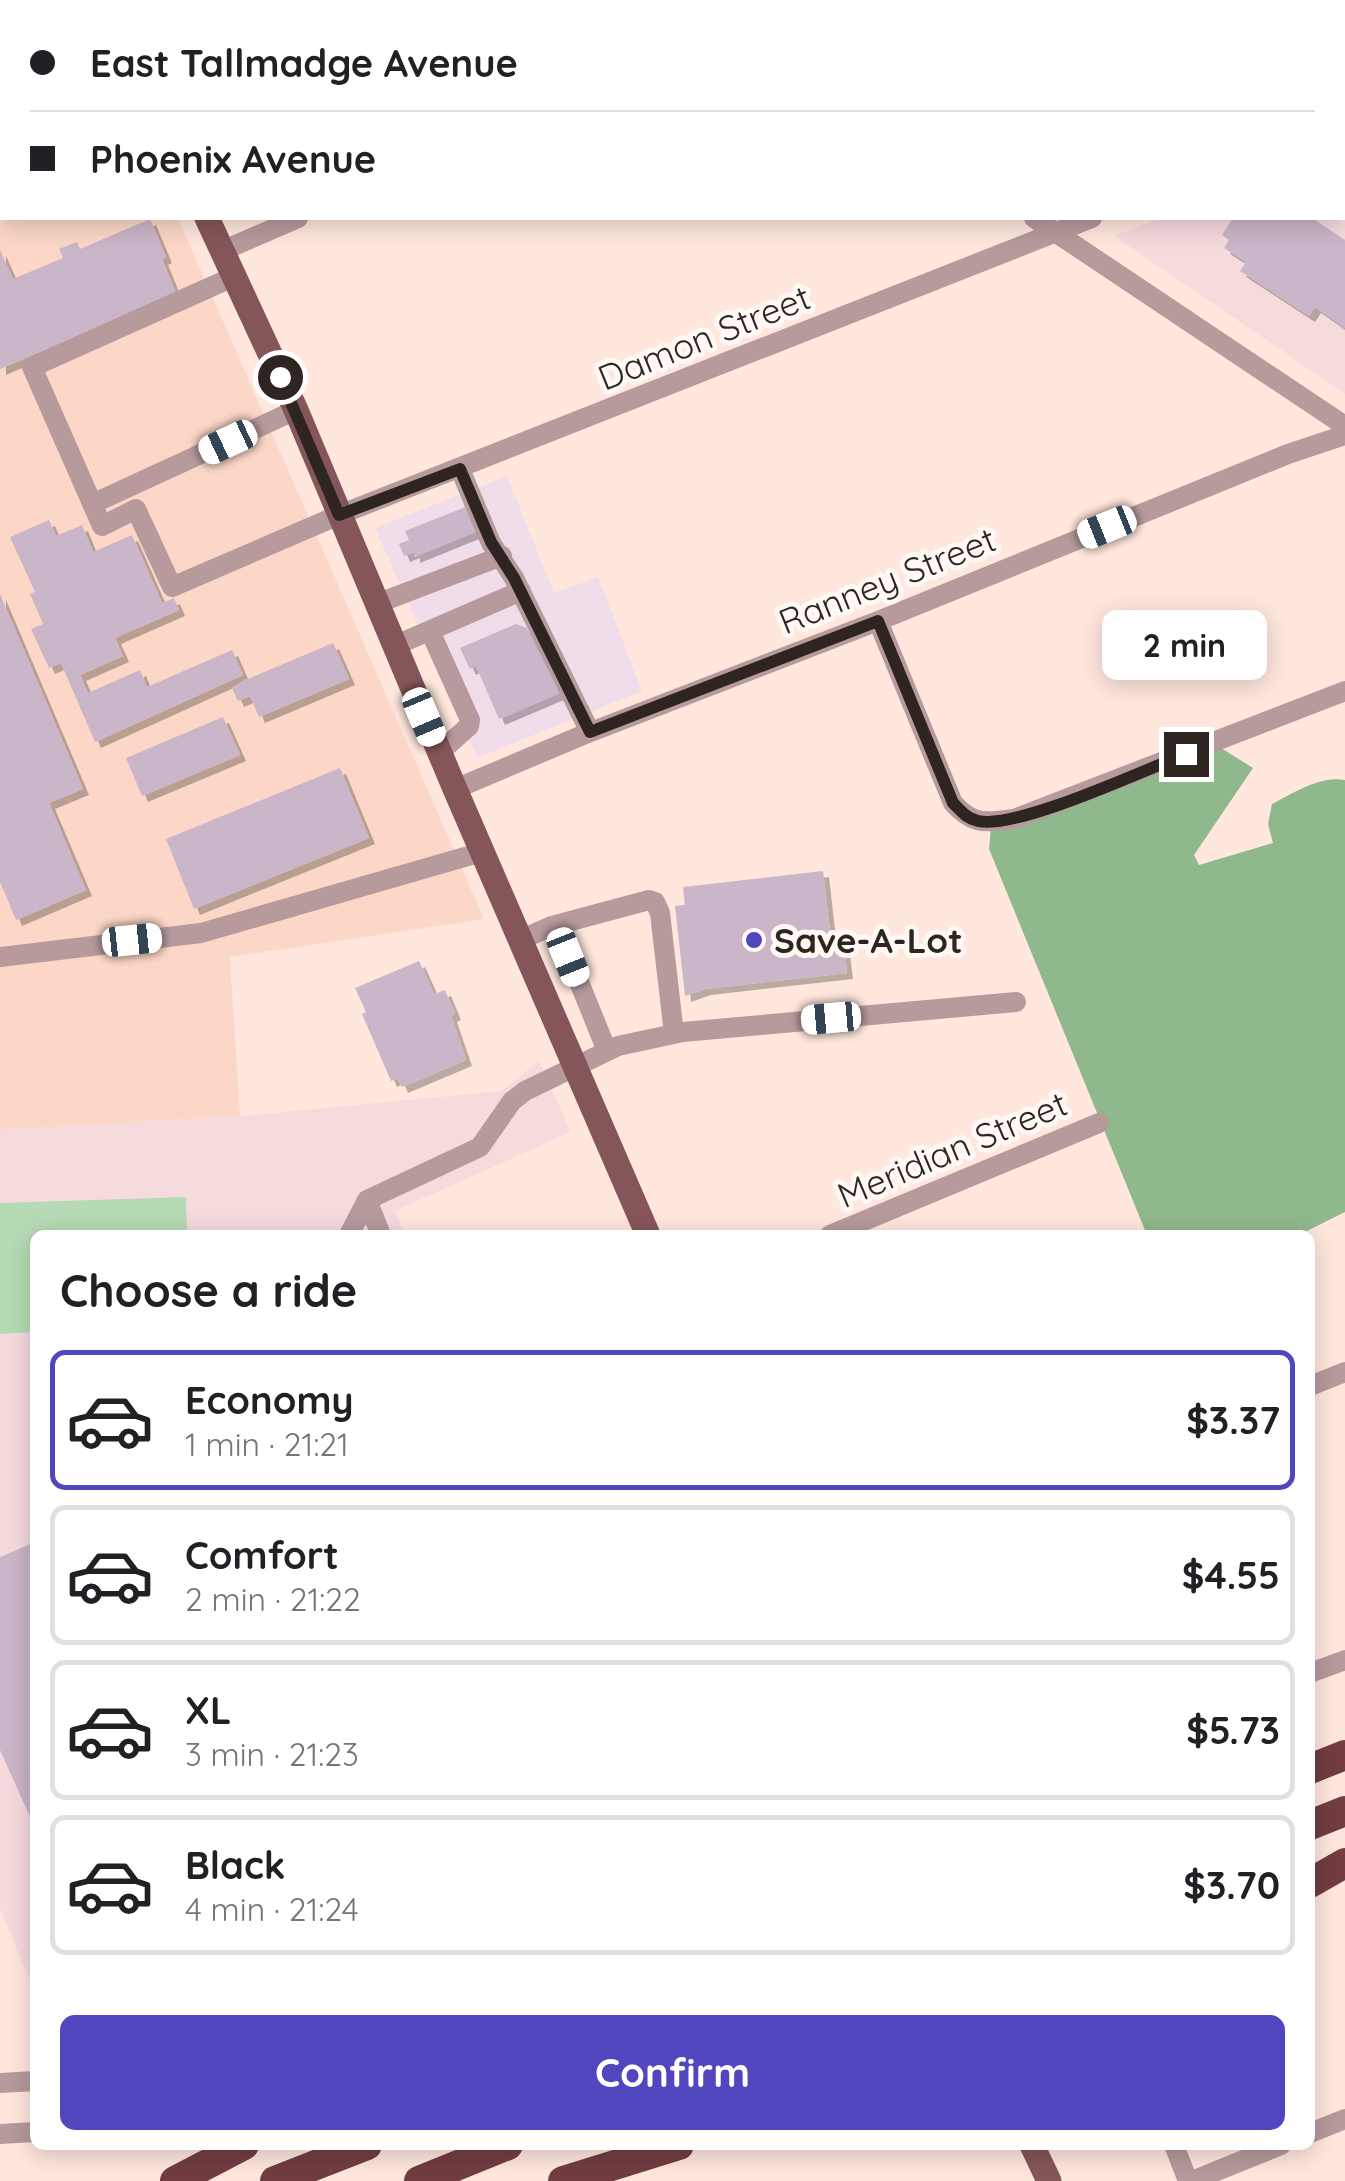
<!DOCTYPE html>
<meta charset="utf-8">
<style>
body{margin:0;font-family:Quicksand,sans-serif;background:#f2f2f2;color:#202124;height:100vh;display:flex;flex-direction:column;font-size:38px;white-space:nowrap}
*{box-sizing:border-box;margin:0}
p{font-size:32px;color:#757577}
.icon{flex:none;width:55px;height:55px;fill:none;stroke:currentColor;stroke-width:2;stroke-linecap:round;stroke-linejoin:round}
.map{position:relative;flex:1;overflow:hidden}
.side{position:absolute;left:30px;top:1230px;width:1285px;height:920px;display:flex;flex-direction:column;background:#fff;border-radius:15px;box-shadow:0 5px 25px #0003}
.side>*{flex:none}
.guide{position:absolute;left:0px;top:0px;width:1345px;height:220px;box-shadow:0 5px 25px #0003;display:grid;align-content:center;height:220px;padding:0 30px;background:#fff}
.end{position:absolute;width:45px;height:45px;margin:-22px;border:12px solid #2f2520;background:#fff;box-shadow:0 0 0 5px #fff}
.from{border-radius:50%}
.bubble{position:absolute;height:70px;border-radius:15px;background:#fff;box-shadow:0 5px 25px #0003;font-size:32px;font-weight:800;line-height:70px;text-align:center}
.car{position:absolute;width:30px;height:60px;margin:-30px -15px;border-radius:12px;box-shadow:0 0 8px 2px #0007;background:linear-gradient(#fff 24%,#345 0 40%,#fff 0 76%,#345 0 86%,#fff 0)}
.guide b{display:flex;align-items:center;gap:35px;height:95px;font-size:38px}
.guide b+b{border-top:2px solid #e0e0e0}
.guide i{width:25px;height:25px;background:#202124}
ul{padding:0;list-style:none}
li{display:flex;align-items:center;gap:30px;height:140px;margin:0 20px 15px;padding:0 10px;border:5px solid #e0e0e0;border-radius:15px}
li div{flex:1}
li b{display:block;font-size:38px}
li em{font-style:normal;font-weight:800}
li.on{border-color:#5046be}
li>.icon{width:90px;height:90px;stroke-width:1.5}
h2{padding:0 30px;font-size:45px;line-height:120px}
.button{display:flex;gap:20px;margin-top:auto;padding:20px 30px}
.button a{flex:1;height:115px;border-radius:15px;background:#5046be;color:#fff;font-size:40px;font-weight:800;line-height:115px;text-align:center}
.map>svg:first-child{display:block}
.commercial{fill:#f1dcea}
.built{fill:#fcd7c7}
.education{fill:#f6dbdd}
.green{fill:#b6dbb4}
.forest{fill:#90b88d}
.building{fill:#cbb5c8;filter:url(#shadow)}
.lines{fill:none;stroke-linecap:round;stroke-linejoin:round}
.minor{stroke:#b69a9c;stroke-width:20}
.major{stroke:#855659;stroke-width:25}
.highway{stroke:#723d42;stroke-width:30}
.route{stroke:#2f2520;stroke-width:12}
.poi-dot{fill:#5046be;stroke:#fff9f6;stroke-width:4}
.labels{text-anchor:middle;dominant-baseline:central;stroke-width:10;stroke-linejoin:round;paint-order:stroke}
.street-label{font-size:35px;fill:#2f2520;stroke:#fff9f6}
.poi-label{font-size:35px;font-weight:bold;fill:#2f2520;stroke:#fff9f6;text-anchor:start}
</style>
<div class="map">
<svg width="1345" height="2181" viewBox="0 0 1345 2181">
<defs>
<filter id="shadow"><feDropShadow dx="6" dy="6" stdDeviation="0" flood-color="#0004"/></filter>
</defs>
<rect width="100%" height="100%" fill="#ffe7dd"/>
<path class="commercial" d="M507,476L554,593L598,577L642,691L477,758L375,528Z"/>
<path class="built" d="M0,0L85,2H2V218H178L484,919L230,957L240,1116L0,1130Z"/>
<path class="education" d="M1345,144V394L1114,236L1162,218H1342Z
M539,1061L571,1132L395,1211L405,1235H35V1992L0,1909V1130L240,1116L501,1091Z"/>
<path class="green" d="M186,1197L187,1235H35V1332L0,1334V1203Z"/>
<path class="forest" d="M1221,748L1253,768L1194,855L1199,865L1273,843L1268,824L1272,804C1293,793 1321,775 1345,780V1212L1299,1235H1147L989,849L991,827Z"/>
<path class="building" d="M1233,218H1312L1345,240V328L1315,307L1309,316L1240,271L1246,262L1224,248L1229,240L1222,235Z
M150,219L166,257L162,259L176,293L0,369V250L13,279L63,258L59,249L77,242L80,249Z
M468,506L478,531L414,557V552L404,556L399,544L409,540L405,531Z
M49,520L56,536L82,525L93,552L132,535L162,603L174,598L179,610L115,638L123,656L80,675L88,693L140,670L147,687L232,650L243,675L95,742L61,663L49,668L31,629L43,624L30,594L35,592L10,537Z
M0,594L83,789L49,803L86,890L16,920L0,882Z
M516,624L527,628L530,635L534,633L560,693L499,719L476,666L470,669L460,648Z
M333,643L349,679L259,717L250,696L238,701L232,688L243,681Z
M223,717L240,755L142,796L126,758Z
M340,768L369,838L194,909L166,839Z
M823,871L832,950L844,949L847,973L705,989L685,996L675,906L685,905L683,887Z
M419,961L434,994L445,990L455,1014L451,1016L466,1060L402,1087L398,1078L391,1081L362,1014L366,1012L355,988Z
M35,1542V1828L0,1750V1557Z"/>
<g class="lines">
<path class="minor" d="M709,0L713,2
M283,2L289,0
M843,2L849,0
M1342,119L1345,118
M1342,205L1345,206
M1034,218L1345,426
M222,251L298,218
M233,277L32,367L102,526L136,509L172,587L339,515L1092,218
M460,469L491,543L514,578L590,732
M92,504L296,410
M376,604L502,556
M878,621L953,803C974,826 985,822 1014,819L1345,691
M430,631L470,720L469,726L439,753
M394,646L521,591
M455,789L583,735L878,621L1288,454L1345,435
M556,925L607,1051
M520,940L552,926L649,900L655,902L660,913L674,1034
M0,957L201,933L482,852
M349,1235L367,1200
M381,1235L367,1200L480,1147L512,1101L525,1091L618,1046L683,1032L1016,1002
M830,1235L1099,1123
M1310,1386L1345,1372
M1310,1673L1345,1660
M0,2083L35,2081
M1310,2133L1345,2119
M0,2134L35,2132
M1174,2145L1188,2181
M1192,2181L1281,2145"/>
<path class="major" d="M113,0L114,2
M207,218L296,410L455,789L648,1235
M1032,2145L1049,2181"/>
<path class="highway" d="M1310,1769L1345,1755
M1310,1825L1345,1811
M1310,1883L1345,1863
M175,2181L244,2145
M275,2181L367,2145
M419,2181L508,2145
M563,2181L679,2145"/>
</g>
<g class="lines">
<path class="route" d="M280,377L339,515L460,469L491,542L514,578L590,732L878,621L953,803C961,811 966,818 978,821C1016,830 1144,770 1186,754"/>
</g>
<circle class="poi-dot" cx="754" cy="940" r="10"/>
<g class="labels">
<g class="street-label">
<text transform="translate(704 337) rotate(-22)">Damon Street</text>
<text transform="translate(887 580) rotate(-22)">Ranney Street</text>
<text transform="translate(952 1149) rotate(-23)">Meridian Street</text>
</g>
<g class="poi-label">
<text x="774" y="940">Save-A-Lot</text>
</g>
</g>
</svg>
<i class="end from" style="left:280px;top:377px"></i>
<i class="end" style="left:1186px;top:754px"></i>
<div class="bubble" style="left:1102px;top:610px;width:165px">2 min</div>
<i class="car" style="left:228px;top:442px;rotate:245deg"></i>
<i class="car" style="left:1107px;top:527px;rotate:248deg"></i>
<i class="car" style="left:424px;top:717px;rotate:157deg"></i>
<i class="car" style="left:132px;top:940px;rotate:84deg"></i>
<i class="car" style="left:568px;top:957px;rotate:158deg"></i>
<i class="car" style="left:831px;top:1018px;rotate:265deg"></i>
<div class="guide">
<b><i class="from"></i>East Tallmadge Avenue</b>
<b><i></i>Phoenix Avenue</b>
</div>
<section class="side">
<h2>Choose a ride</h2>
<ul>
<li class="on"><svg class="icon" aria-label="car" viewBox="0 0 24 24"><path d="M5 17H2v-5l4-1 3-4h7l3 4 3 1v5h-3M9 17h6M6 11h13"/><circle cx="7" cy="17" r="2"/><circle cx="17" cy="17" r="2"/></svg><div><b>Economy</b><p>1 min · 21:21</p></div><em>$3.37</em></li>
<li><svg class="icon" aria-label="car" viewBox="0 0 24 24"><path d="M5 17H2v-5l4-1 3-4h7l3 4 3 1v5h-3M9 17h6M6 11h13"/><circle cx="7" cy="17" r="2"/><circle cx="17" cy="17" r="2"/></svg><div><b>Comfort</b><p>2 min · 21:22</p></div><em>$4.55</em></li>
<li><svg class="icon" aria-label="car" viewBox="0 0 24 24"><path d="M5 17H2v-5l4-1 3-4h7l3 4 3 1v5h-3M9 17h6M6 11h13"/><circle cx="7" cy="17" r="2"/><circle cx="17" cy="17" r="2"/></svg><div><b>XL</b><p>3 min · 21:23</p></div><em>$5.73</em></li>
<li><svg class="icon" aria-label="car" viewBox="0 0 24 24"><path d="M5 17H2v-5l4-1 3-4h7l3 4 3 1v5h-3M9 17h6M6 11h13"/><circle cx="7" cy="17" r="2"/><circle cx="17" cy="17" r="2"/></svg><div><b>Black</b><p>4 min · 21:24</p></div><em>$3.70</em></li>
</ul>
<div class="button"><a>Confirm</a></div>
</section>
</div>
